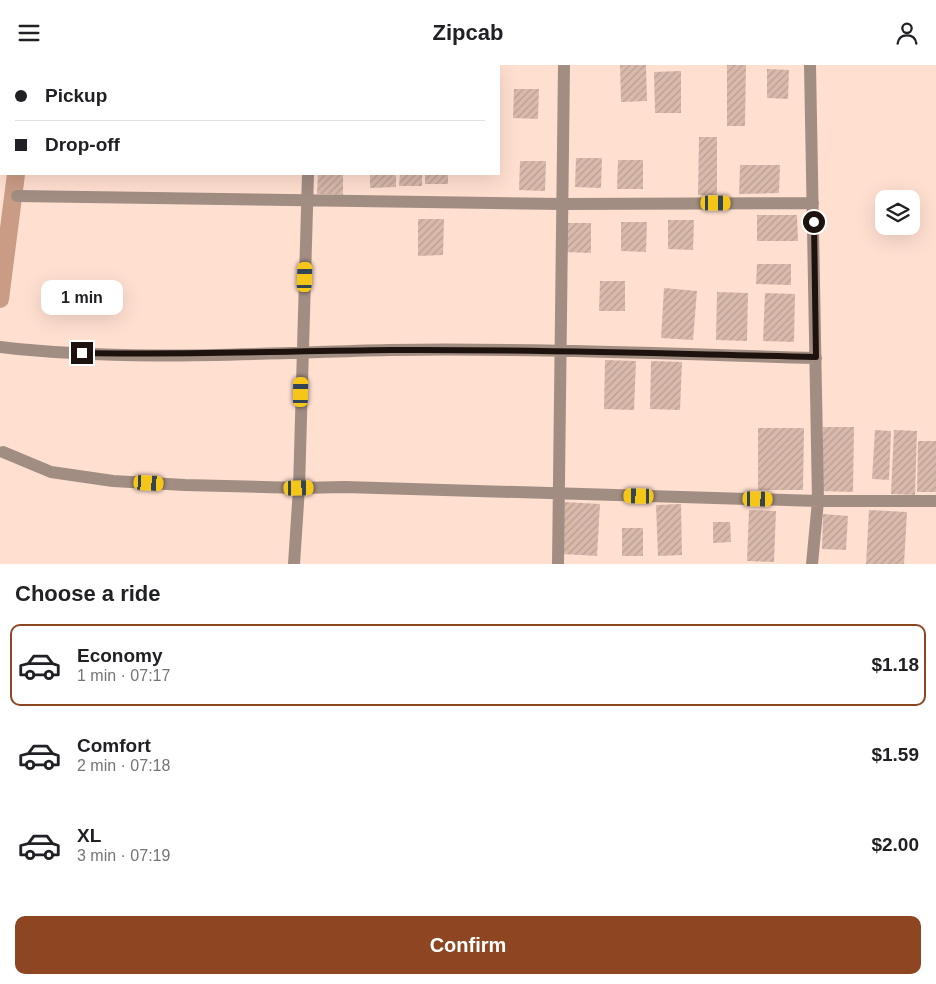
<!DOCTYPE html>
<meta charset="utf-8">
<style>
body{margin:0;font-family:Helvetica,sans-serif;background:#f6f6f6;color:#202124;height:100vh;display:flex;flex-direction:column;font-size:19px;white-space:nowrap}
*{box-sizing:border-box;margin:0}
p{font-size:16px;color:#757577}
.icon{flex:none;width:28px;height:28px;fill:none;stroke:currentColor;stroke-width:2;stroke-linecap:round;stroke-linejoin:round}
.map{position:relative;height:499px;overflow:hidden}
.details{display:flex;flex-direction:column;background:#fff;flex:1}
.details>*{flex:none}
.hud{position:absolute;left:0px;top:0px;width:500px;height:110px;box-shadow:0 5px 20px #0002;display:grid;align-content:center;height:110px;padding:0 15px;background:#fff}
.fabs{position:absolute;left:875px;top:125px;display:grid;gap:10px}
.fabs a{display:grid;place-items:center;width:45px;height:45px;border-radius:10px;background:#fff;box-shadow:0 5px 20px #0002;font-size:25px}
.end{position:absolute;width:22px;height:22px;margin:-11px;border:6px solid #1d120d;background:#fff;box-shadow:0 0 0 2px #fff}
.from{border-radius:50%}
.bubble{position:absolute;height:35px;border-radius:10px;background:#fff;box-shadow:0 5px 20px #0002;font-size:16px;font-weight:700;line-height:35px;text-align:center}
.car{position:absolute;width:15px;height:30px;margin:-15px -8px;border-radius:6px;box-shadow:0 0 4px 1px #0007;background:linear-gradient(#f5c518 24%,#345 0 40%,#f5c518 0 76%,#345 0 86%,#f5c518 0)}
.hud b{display:flex;align-items:center;gap:18px;height:48px;font-size:19px}
.hud b+b{border-top:1px solid #e0e0e0}
.hud i{width:12px;height:12px;background:#202124}
ul{padding:0;list-style:none}
li{display:flex;align-items:center;gap:15px;height:82px;margin:0 10px 8px;padding:0 5px;border:2px solid transparent;border-radius:10px}
li div{flex:1}
li b{display:block;font-size:19px}
li em{font-style:normal;font-weight:700}
li.on{border-color:#8d4621}
li>.icon{width:45px;height:45px;stroke-width:1.5}
h2{padding:0 15px;font-size:22px;line-height:60px}
.primary-button{display:flex;gap:10px;margin-top:auto;padding:10px 15px}
.primary-button a{flex:1;height:58px;border-radius:10px;background:#8d4621;color:#fff;font-size:20px;font-weight:700;line-height:58px;text-align:center}
header{display:flex;justify-content:space-between;align-items:center;height:65px;padding:0 15px;background:#fff;font-size:22px;font-weight:700}
.map>svg:first-child{display:block}
.lines{fill:none;stroke-linecap:round;stroke-linejoin:round}
.canal{stroke:#ca9c86;stroke-width:18}
.building{fill:url(#building-hatch)}
.street{stroke:#a28d83;stroke-width:12}
.route{stroke:#1d120d;stroke-width:6}
</style>
<header><svg class="icon" aria-label="menu" viewBox="0 0 24 24"><path d="M4 6h16M4 12h16M4 18h16"/></svg>Zipcab<svg class="icon" aria-label="person" viewBox="0 0 24 24"><circle cx="12" cy="8" r="4"/><path d="M4 21q1-7 8-7t8 7"/></svg></header>
<div class="map">
<svg width="936" height="499" viewBox="0 0 936 499">
<defs>
<pattern id="building-hatch" width="6" height="6" patternUnits="userSpaceOnUse" patternTransform="scale(1.25)"><rect width="6" height="6" fill="#d8b9ab"/><path d="M-1 1l2-2M0 6l6-6M5 7l2-2" fill="none" stroke="#b99e92"/></pattern>
</defs>
<rect width="100%" height="100%" fill="#ffdfd0"/>
<g class="lines">
<path class="canal" d="M34,1L35,0
M0,234L16,109"/>
</g>
<path class="building" d="M620,0H646L647,36L621,37Z
M727,0H746L745,61H727Z
M767,4L789,5L788,34L767,33Z
M681,6V48H655L654,7Z
M514,24H539L538,54L513,53Z
M699,72H717V130H698Z
M576,93H602L601,123L575,122Z
M618,95H643V124H617Z
M520,96H546L545,126L519,125Z
M740,100H780L779,128L739,129Z
M318,109H343V130L317,129Z
M370,109H396V122L370,123Z
M400,109H422V121H399Z
M425,109H448V119H425Z
M757,150H797L798,176H757Z
M418,154H444L443,190L418,191Z
M668,155H694L693,185L668,184Z
M621,157H647L646,187L621,186Z
M566,158H591V188L565,187Z
M757,199H791V220L756,219Z
M600,216H625V246H599Z
M664,223L697,226L693,275L661,273Z
M717,227L748,228L747,276L716,275Z
M765,228L795,229L794,277L763,276Z
M605,295L636,296L634,345L604,344Z
M651,296L682,297L680,345L650,344Z
M823,362H854L853,427L821,426Z
M758,363H804L803,425H758Z
M875,365L891,366L889,415L872,414Z
M894,365L917,366L915,430L891,429Z
M918,376H936V427H917Z
M564,437L600,439L597,491L562,489Z
M681,439L682,490L658,491L656,440Z
M749,445L776,446L774,497L747,496Z
M869,445L907,447L904,499H866Z
M823,449L848,451L846,485L822,484Z
M713,457H730L731,477L713,478Z
M622,463H643V491H622Z"/>
<g class="lines">
<path class="street" d="M810,0L818,436L812,499
M311,1V0
M17,131L561,139L813,138
M0,282C128,297 261,288 389,285C531,283 674,289 816,293
M3,387L51,407L113,416L185,420L299,423L345,422L818,436H936
M294,499L299,423L308,109
M558,499L564,0"/>
</g>
<g class="lines">
<path class="route" d="M82,288C185,290 288,286 392,285C533,284 674,289 816,292L814,157"/>
</g>
</svg>
<div class="fabs">
<a><svg class="icon" aria-label="layers" viewBox="0 0 24 24"><path d="M12 4l9 5-9 5-9-5zM3 14l9 5 9-5"/></svg></a>
</div>
<i class="end from" style="left:814px;top:157px"></i>
<i class="end" style="left:82px;top:288px"></i>
<div class="bubble" style="left:41px;top:215px;width:82px">1 min</div>
<i class="car" style="left:716px;top:138px;rotate:90deg"></i>
<i class="car" style="left:305px;top:212px;rotate:2deg"></i>
<i class="car" style="left:301px;top:327px;rotate:1deg"></i>
<i class="car" style="left:149px;top:418px;rotate:93deg"></i>
<i class="car" style="left:299px;top:423px;rotate:89deg"></i>
<i class="car" style="left:639px;top:431px;rotate:271deg"></i>
<i class="car" style="left:758px;top:434px;rotate:91deg"></i>
<div class="hud">
<b><i class="from"></i>Pickup</b>
<b><i></i>Drop-off</b>
</div>
</div>
<section class="details">
<h2>Choose a ride</h2>
<ul>
<li class="on"><svg class="icon" aria-label="car" viewBox="0 0 24 24"><path d="M5 17H2v-5l4-1 3-4h7l3 4 3 1v5h-3M9 17h6M6 11h13"/><circle cx="7" cy="17" r="2"/><circle cx="17" cy="17" r="2"/></svg><div><b>Economy</b><p>1 min · 07:17</p></div><em>$1.18</em></li>
<li><svg class="icon" aria-label="car" viewBox="0 0 24 24"><path d="M5 17H2v-5l4-1 3-4h7l3 4 3 1v5h-3M9 17h6M6 11h13"/><circle cx="7" cy="17" r="2"/><circle cx="17" cy="17" r="2"/></svg><div><b>Comfort</b><p>2 min · 07:18</p></div><em>$1.59</em></li>
<li><svg class="icon" aria-label="car" viewBox="0 0 24 24"><path d="M5 17H2v-5l4-1 3-4h7l3 4 3 1v5h-3M9 17h6M6 11h13"/><circle cx="7" cy="17" r="2"/><circle cx="17" cy="17" r="2"/></svg><div><b>XL</b><p>3 min · 07:19</p></div><em>$2.00</em></li>
</ul>
<div class="primary-button"><a>Confirm</a></div>
</section>
